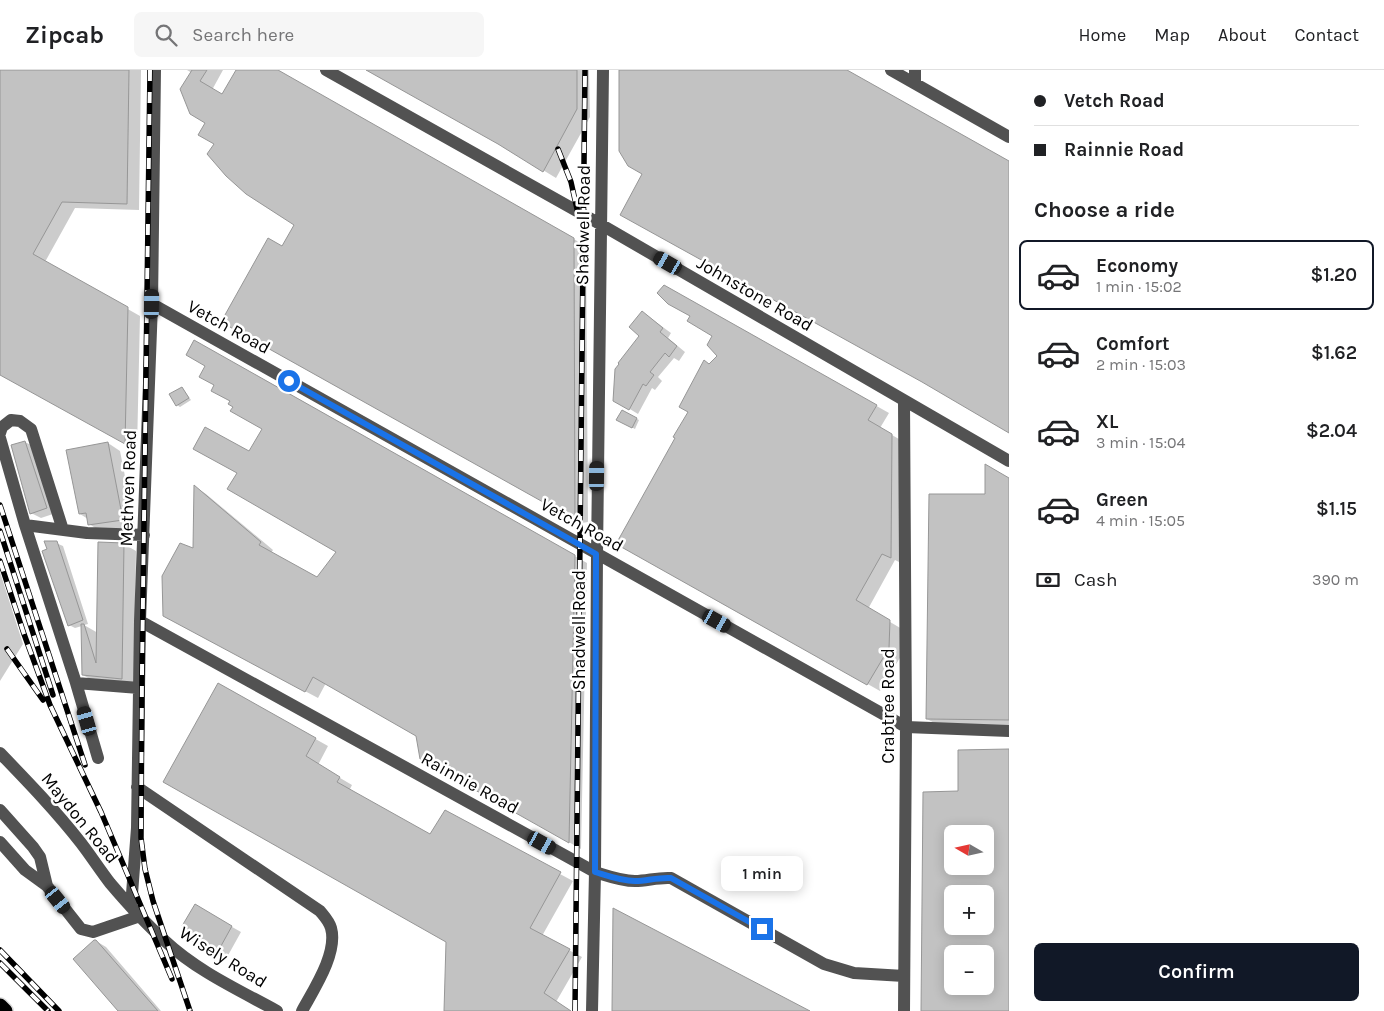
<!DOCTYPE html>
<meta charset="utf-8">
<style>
body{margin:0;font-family:Karla,sans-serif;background:#f6f6f6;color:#202124;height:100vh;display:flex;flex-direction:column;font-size:19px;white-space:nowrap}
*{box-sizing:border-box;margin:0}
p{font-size:16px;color:#757577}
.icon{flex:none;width:28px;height:28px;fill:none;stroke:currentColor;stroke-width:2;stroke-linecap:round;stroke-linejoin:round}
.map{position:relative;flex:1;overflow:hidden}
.panel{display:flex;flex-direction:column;background:#fff;width:375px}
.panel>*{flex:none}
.guide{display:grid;align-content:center;height:110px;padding:0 25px;background:#fff}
.needle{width:32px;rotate:279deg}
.controls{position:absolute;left:944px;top:755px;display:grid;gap:10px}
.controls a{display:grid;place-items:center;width:50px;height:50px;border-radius:8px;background:#fff;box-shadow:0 2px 12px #0003;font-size:25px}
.end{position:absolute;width:22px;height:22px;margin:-11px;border:6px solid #1a73e8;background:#fff;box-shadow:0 0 0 2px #fff}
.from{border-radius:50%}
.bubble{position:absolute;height:35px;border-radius:8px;background:#fff;box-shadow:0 2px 12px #0003;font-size:16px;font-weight:600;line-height:35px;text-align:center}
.car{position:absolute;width:15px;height:30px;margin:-15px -8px;border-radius:6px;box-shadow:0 0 4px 1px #0007;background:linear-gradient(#222 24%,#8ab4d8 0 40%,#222 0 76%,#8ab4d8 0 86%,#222 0)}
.guide b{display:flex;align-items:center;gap:18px;height:48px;font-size:19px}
.guide b+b{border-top:1px solid #e0e0e0}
.guide i{width:12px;height:12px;background:#202124}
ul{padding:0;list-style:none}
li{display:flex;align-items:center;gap:15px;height:70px;margin:0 10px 8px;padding:0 15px;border:2px solid transparent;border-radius:8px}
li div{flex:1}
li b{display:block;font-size:19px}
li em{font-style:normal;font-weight:600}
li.selected{border-color:#111827}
li>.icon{width:45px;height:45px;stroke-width:1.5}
h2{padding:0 25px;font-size:22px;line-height:60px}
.pay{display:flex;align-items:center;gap:12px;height:55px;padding:0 25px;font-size:19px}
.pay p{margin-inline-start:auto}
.cta{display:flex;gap:10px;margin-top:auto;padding:10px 25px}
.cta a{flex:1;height:58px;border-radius:8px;background:#111827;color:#fff;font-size:20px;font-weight:600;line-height:58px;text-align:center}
header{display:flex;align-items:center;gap:30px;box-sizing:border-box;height:70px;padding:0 25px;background:#fff;border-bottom:1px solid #e0e0e0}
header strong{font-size:24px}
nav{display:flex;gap:28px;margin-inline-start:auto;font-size:18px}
.search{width:350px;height:45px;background:#f6f6f6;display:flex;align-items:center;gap:12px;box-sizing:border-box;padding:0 18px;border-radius:8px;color:#757577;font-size:19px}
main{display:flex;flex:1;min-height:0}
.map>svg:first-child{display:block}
.shadow{fill:#0003;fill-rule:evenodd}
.building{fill:#c2c2c2;stroke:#969696;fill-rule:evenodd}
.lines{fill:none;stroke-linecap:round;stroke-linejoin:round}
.highway-casing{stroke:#dbdbdb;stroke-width:18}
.minor{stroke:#525252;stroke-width:12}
.highway{stroke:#000;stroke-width:15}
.rail-casing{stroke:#000;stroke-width:5.5}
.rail{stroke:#fff;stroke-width:4;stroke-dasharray:11;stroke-linecap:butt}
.route{stroke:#1a73e8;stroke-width:6}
.labels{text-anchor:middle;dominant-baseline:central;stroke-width:5;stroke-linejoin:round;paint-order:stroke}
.street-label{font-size:18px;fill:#000;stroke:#fff}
</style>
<header>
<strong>Zipcab</strong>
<div class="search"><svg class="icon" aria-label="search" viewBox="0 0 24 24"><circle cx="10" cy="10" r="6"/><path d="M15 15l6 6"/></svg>Search here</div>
<nav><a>Home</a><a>Map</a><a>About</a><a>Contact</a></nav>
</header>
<main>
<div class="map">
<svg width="1009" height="941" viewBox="0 0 1009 941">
<rect width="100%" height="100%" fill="#fff"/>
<path class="shadow" d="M0,0H141L139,140L75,138L45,192L140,246L137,380L0,303Z
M187,0H223L212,20L223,25L238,0H275L586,176L588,452L582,453L222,252L283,177L296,155L215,73L207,53L192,3Z
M368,0H589L590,47L556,108L502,75Z
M664,216L889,343L880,358L904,372L903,494L895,490L868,539L902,559L901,586L880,621L618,473L677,368L710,295L719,286L714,265L691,246Z
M642,242L671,263L668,268L685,282L679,291L674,288L658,307L662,311L655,320L652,318L638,344L615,330L640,266Z
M195,272L587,493L581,779L421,688L417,665L326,613L318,628L177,553L194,480L195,417L206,424L273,480L271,483L318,509L338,482L250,383L264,358L235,336L231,331L215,315Z
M182,318L191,330L180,337L177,335Z
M622,341L639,350L635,359L618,350Z
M25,372L35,377L56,443L41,448L31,443Z
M108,373L120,381L135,457L102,462L89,454L88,449L80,444Z
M1009,409V657L940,656L927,649L986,426Z
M56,473L63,476L88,554L84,555L98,563L124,474L136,481L134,615L95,612L83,605L82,556L75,558L69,555Z
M0,502L23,574L0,611Z
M219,615L328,676L318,695L352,715L349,721L430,765L560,804L573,811L542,866L582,887L556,932L571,941H445L447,872Z
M1009,681V941H922L925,723H959ZM952,764H985V796H952ZM952,824H985V856H952ZM952,884H985V916H952Z
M195,836L241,862L226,889L189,867L193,861Z
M96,871L106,877L161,941H120Z"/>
<path class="building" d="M0,0H129L127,134L62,132L33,184L128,237L125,374L0,305Z
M192,0H207L200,11L222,24L236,0H278L574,168L575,446H568L221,252L268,168L282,176L294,155L246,124L226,106L207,84L214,74L198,65L205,53L190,44L180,19Z
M366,0H577V39L543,102L498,74Z
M619,0H847L1009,91V363L922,312L620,145L642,104L628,96L619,81Z
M664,215L877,335L868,350L892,364L891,488L882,484L856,530L890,550L889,578L867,615L616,474L675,368L673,367L688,342L679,337L704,290L709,294L717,286L707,275L712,266L687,251L690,246L668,234L657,223Z
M642,241L663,258L660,262L677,276L669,287L665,283L650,302L654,305L646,316L643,314L629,340L613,331L615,299L619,294L618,293L639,266L629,257Z
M194,270L575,485L569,773L420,689L416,666L313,607L305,622L163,546L162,506L180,473L193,478L194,415L261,472L259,475L317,507L336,482L227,419L237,403L193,379L205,357L249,381L262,359L230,341L233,337L228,334L230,331L211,321L214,315L199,307L205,296L186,285Z
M182,317L189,328L176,336L169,324Z
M622,340L637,348L632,358L616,350Z
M25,371L47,438L30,444L11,375Z
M108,372L123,450L88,455L86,443L79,444L66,380Z
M985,394L1009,408V650L926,649L929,424H985Z
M44,471H57L83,550L68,556L42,481L47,479Z
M98,472L124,473L122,609L82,605L81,554H84L96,593Z
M218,613L316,668L306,686L340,707L337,712L430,764L445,740L561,802L530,858L570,879L544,923L571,941H444L446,872L163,712Z
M1009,679V941H921L923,722L958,721V680ZM952,764H985V796H952ZM952,824H985V856H952ZM952,884H985V916H952Z
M195,834L232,856L216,885L187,868L191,861L182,856Z
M613,838L810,941H612Z
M94,870H96L158,941H118L73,889Z"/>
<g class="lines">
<g class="highway-casing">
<path id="highway" d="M0,936L5,941"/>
</g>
<path class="minor" d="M326,0L600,154L1009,391
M891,0L1009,67
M915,13V0
M152,234L906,657L1009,661
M0,363L2,357L11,350L20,351L31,359L63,460
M0,368L25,455L76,613L139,618
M25,455L87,463L144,465
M140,551L595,802C608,806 621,811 635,811C647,811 658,807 671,808L824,894L854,903L904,906
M76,613L98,688
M0,683C28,712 56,741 81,773C91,786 100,800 110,813C127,833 145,853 165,871C197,901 239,920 277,941
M137,717L320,841C324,846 329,851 331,858C338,883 314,919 302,941
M0,740L33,777L40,787L47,816
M0,772L25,800L47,816L81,859L93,862L140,846
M131,837L137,758L140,551L152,234L155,0
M592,941L595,802L597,484L603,0
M904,941L906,657L904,331"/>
<use href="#highway" class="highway"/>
<g class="rail-casing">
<path id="rail" d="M150,0L142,602L141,768L145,799L153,831L190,941
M558,79L571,112L579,148
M0,435L85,695
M0,461L53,625
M0,491L24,564L50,635L101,742L172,909
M7,579L43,630
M0,880L59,941
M0,893L48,941
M575,941L585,0"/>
</g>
<use href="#rail" class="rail"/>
</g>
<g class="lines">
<path class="route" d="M289,311L596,484L595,802C608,806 621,811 635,811C647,811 658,807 671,808L762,859"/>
</g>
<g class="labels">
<g class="street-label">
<text transform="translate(583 155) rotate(-89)">Shadwell Road</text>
<text transform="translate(755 224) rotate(30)">Johnstone Road</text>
<text transform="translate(229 257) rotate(29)">Vetch Road</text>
<text transform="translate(128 418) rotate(-88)">Methven Road</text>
<text transform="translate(582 455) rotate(29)">Vetch Road</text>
<text transform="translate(579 560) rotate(-90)">Shadwell Road</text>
<text transform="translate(888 636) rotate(-90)">Crabtree Road</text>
<text transform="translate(470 713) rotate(29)">Rainnie Road</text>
<text transform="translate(80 748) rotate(51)">Maydon Road</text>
<text transform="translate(223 887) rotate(32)">Wisely Road</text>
</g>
</g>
</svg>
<div class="controls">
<a><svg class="needle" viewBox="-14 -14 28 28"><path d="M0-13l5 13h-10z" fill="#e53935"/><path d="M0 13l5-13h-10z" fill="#757577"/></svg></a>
<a>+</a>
<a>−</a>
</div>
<i class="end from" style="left:289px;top:311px"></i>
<i class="end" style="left:762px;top:859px"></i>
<div class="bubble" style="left:721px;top:786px;width:82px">1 min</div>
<i class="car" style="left:668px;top:193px;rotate:300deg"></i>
<i class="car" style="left:152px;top:234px;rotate:1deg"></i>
<i class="car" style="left:597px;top:406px;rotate:1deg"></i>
<i class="car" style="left:717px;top:551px;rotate:119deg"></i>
<i class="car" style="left:87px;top:651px;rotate:344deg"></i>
<i class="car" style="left:542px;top:773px;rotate:119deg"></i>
<i class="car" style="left:58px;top:830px;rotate:141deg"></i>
</div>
<section class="panel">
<div class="guide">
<b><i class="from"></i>Vetch Road</b>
<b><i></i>Rainnie Road</b>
</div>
<h2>Choose a ride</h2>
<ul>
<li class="selected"><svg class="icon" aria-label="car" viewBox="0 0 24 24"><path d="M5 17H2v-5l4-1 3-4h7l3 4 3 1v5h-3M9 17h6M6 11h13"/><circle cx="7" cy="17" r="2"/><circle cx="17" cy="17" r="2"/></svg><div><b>Economy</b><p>1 min · 15:02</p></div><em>$1.20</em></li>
<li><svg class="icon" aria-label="car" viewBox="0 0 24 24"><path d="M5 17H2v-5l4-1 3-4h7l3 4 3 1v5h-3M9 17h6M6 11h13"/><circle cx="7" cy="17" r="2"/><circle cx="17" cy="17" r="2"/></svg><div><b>Comfort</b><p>2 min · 15:03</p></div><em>$1.62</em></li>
<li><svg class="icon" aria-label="car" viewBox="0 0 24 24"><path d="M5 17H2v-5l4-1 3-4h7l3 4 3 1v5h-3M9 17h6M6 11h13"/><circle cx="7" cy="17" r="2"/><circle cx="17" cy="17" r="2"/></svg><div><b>XL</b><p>3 min · 15:04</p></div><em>$2.04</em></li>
<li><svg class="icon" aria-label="car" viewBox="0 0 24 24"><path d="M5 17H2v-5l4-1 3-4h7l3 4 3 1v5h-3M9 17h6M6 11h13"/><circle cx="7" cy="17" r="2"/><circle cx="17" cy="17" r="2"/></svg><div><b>Green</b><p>4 min · 15:05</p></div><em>$1.15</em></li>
</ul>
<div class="pay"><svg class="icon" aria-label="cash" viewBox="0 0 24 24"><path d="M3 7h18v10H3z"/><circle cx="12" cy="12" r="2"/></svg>Cash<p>390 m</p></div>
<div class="cta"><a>Confirm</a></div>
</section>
</main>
